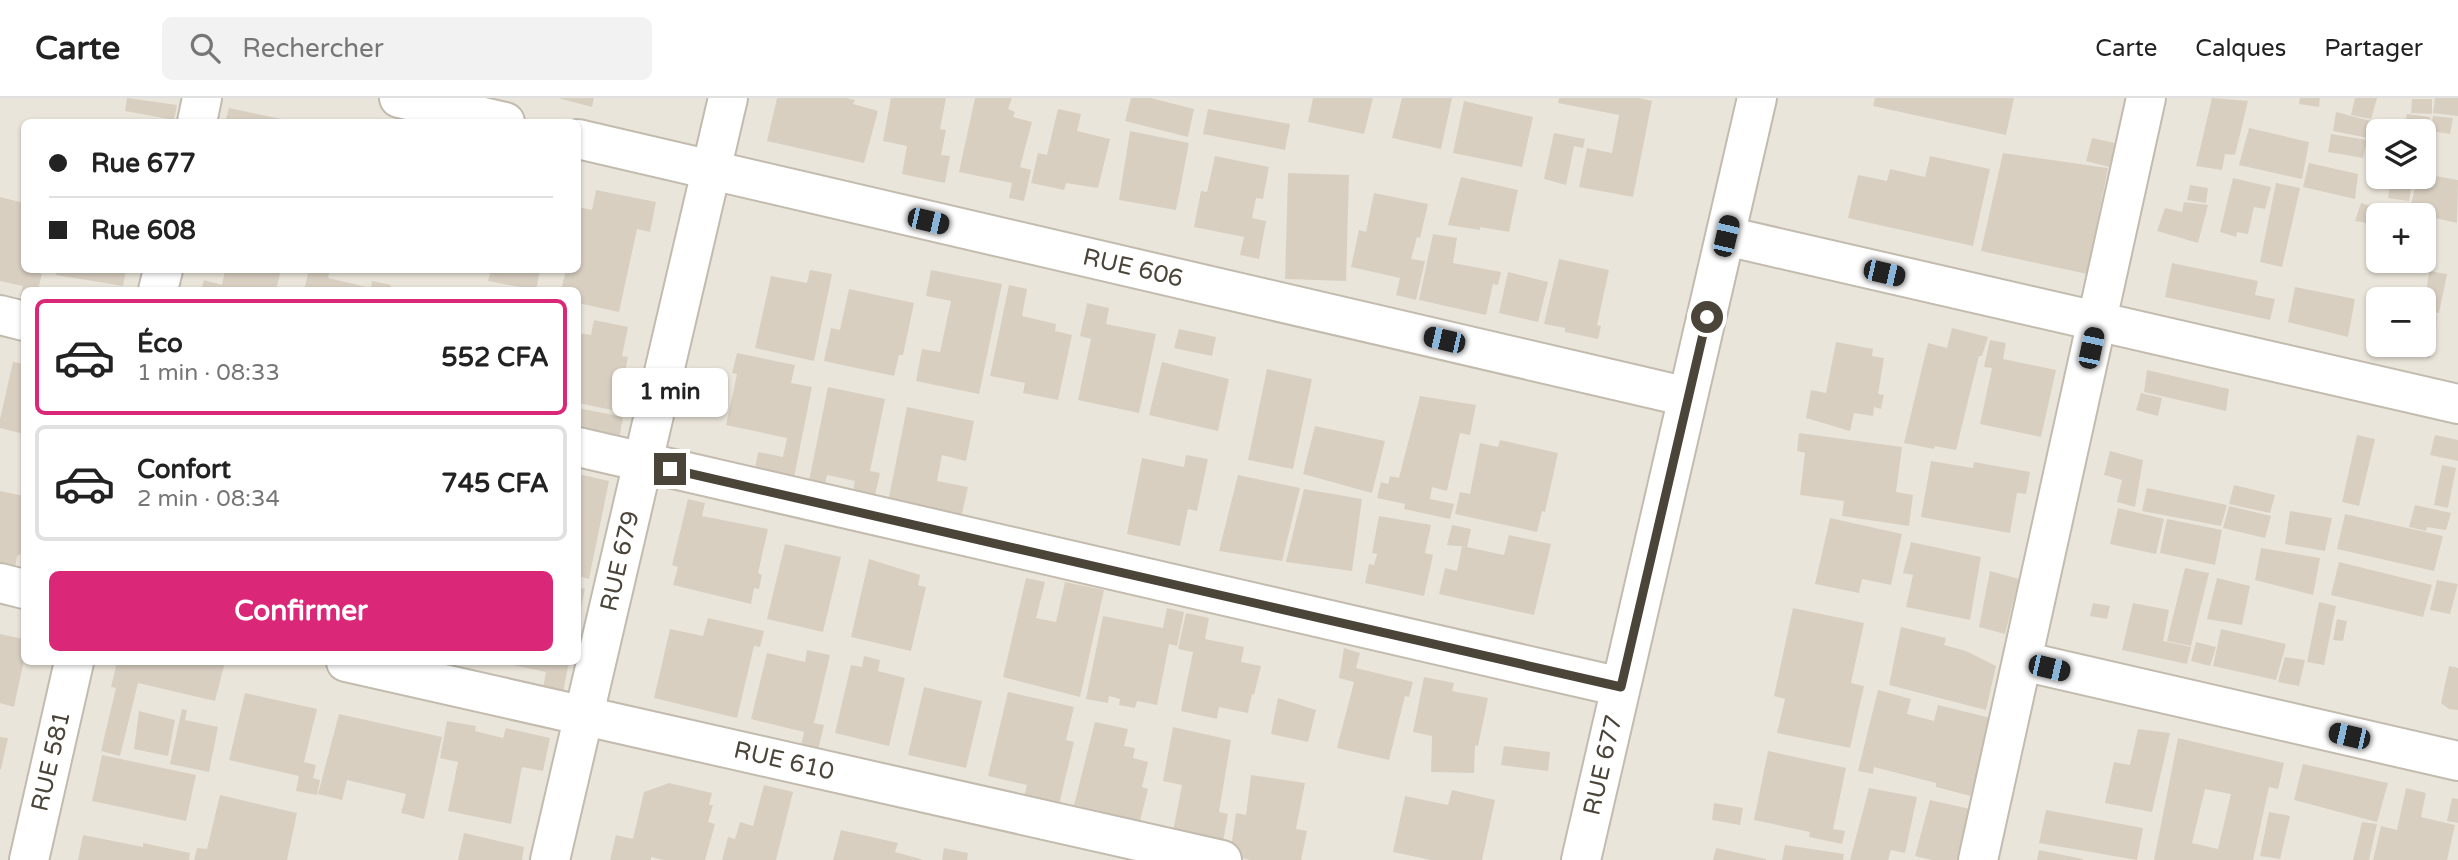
<!DOCTYPE html>
<html lang="fr">
<meta charset="utf-8">
<style>
body{margin:0;font-family:"Varela Round",sans-serif;background:#f2f2f2;color:#222;height:100vh;display:flex;flex-direction:column;font-size:26px;white-space:nowrap}
*{box-sizing:border-box;margin:0}
p{font-size:23px;color:#767676}
.icon{flex:none;width:38px;height:38px;fill:none;stroke:currentColor;stroke-width:2;stroke-linecap:round;stroke-linejoin:round}
.map{position:relative;flex:1;overflow:hidden}
.side{position:absolute;left:21px;top:189px;width:560px;height:378px;display:flex;flex-direction:column;background:#fff;border-radius:10px;box-shadow:0 2px 5px #0004}
.side>*{flex:none}
.top-card{position:absolute;left:21px;top:21px;width:560px;height:154px;border-radius:10px;box-shadow:0 2px 5px #0004;display:grid;align-content:center;height:154px;padding:0 28px;background:#fff}
.controls{position:absolute;left:2366px;top:21px;display:grid;gap:14px}
.controls a{display:grid;place-items:center;width:70px;height:70px;border-radius:10px;background:#fff;box-shadow:0 2px 5px #0004;font-size:35px}
.end{position:absolute;width:32px;height:32px;margin:-16px;border:9px solid #4b4439;background:#fff;box-shadow:0 0 0 4px #fff}
.from{border-radius:50%}
.bubble{position:absolute;height:49px;border-radius:10px;background:#fff;box-shadow:0 2px 5px #0004;font-size:23px;font-weight:800;line-height:49px;text-align:center}
.car{position:absolute;width:21px;height:42px;margin:-21px -10px;border-radius:9px;box-shadow:0 0 5px 2px #0007;background:linear-gradient(#222 24%,#8ab4d8 0 40%,#222 0 76%,#8ab4d8 0 86%,#222 0)}
.top-card b{display:flex;align-items:center;gap:24px;height:66px;font-size:26px}
.top-card b+b{border-top:2px solid #e0e0e0}
.top-card i{width:18px;height:18px;background:#222}
ul{padding:12px 0 0;list-style:none}
li{display:flex;align-items:center;gap:21px;height:116px;margin:0 14px 10px;padding:0 14px;border:4px solid #e0e0e0;border-radius:10px}
li div{flex:1}
li b{display:block;font-size:26px}
li em{font-style:normal;font-weight:800}
li.on{border-color:#db2777}
li>.icon{width:63px;height:63px;stroke-width:1.5}
.button{display:flex;gap:14px;margin-top:auto;padding:14px 28px}
.button a{flex:1;height:80px;border-radius:10px;background:#db2777;color:#fff;font-size:28px;font-weight:800;line-height:80px;text-align:center}
header{display:flex;align-items:center;gap:42px;box-sizing:border-box;height:98px;padding:0 35px;background:#fff;border-bottom:2px solid #e0e0e0}
header strong{font-size:33px}
nav{display:flex;gap:38px;margin-inline-start:auto;font-size:24px}
.search{width:490px;height:63px;background:#f2f2f2;display:flex;align-items:center;gap:18px;box-sizing:border-box;padding:0 24px;border-radius:10px;color:#767676;font-size:26px}
.map>svg:first-child{display:block}
.residential{fill:#eae5da;fill-rule:evenodd}
.building{fill:#d8cfc1;fill-rule:evenodd}
.lines{fill:none;stroke-linecap:round;stroke-linejoin:round}
.minor-casing{stroke:#c2bbae;stroke-width:42}
.minor{stroke:#fff;stroke-width:38}
.route{stroke:#4b4439;stroke-width:9}
.labels{text-anchor:middle;dominant-baseline:central;stroke-width:6;stroke-linejoin:round;paint-order:stroke}
.street-label{font-size:24px;fill:#4b4439;stroke:#fff}
</style>
<header>
<strong>Carte</strong>
<div class="search"><svg class="icon" aria-label="search" viewBox="0 0 24 24"><circle cx="10" cy="10" r="6"/><path d="M15 15l6 6"/></svg>Rechercher</div>
<nav><a>Carte</a><a>Calques</a><a>Partager</a></nav>
</header>
<div class="map">
<svg width="2458" height="762" viewBox="0 0 2458 762">
<rect width="100%" height="100%" fill="#f6f3ec"/>
<path class="residential" d="M0,0H2458V762H0ZM24,24H578V172H24ZM2378,33H2424V79H2378ZM2378,117H2424V163H2378ZM24,192H578V564H24ZM2378,201H2424V247H2378Z"/>
<path class="building" d="M127,0L177,7L174,22L125,13Z
M558,0H594L592,9Z
M777,0H847L855,2L853,6L878,13L864,65L767,43Z
M891,0H946L940,31L946,32L941,57L950,58L945,85L902,76L907,48L883,43Z
M975,0H1012L1008,11L1015,14L1013,19L1032,24L1020,69L1031,72L1024,103L1009,100L1012,85L959,74Z
M1131,0H1151L1194,11L1188,39L1125,23Z
M1313,0H1373L1364,36L1308,24Z
M1402,0H1452L1441,51L1392,40Z
M1559,0H1639L1652,3L1633,99L1579,89L1587,50L1612,55L1619,17L1558,5Z
M1875,0H2014L2006,37L1873,8Z
M2212,0L2248,3L2235,57L2225,56L2222,72L2196,68Z
M2300,0H2320L2319,9L2299,6Z
M2355,0H2377L2371,21L2351,17Z
M2435,0H2458V18L2433,15Z
M2412,1H2432V16L2411,15Z
M1464,3L1533,19L1522,69L1453,55Z
M229,10L291,23V24H225Z
M1058,11L1081,16L1077,33L1110,41L1098,90L1066,85L1064,92L1031,85L1038,55L1047,57Z
M1208,11L1290,26L1285,52L1203,36Z
M2336,14L2371,23L2368,40L2333,33Z
M2407,16L2430,19L2425,39L2424,33H2403Z
M2433,18L2453,20L2450,36L2431,33Z
M2249,30L2309,44L2302,81L2239,67Z
M1130,33L1189,45L1176,112L1119,102Z
M1554,35L1585,41L1583,50L1574,48L1566,87L1544,81Z
M2331,36L2367,42L2363,60L2328,54Z
M2092,40L2119,46L2113,70L2086,63Z
M2003,55L2108,70L2087,176L1981,153Z
M1215,58L1269,69L1263,101L1256,100L1252,120L1266,123L1259,161L1240,157L1244,139L1194,129L1201,93L1207,94Z
M1930,58L1990,71L1973,148L1848,120L1858,77L1887,83L1890,71L1925,79Z
M2309,65L2358,76L2355,101L2303,89Z
M1288,75L1349,77L1346,183L1285,181Z
M2424,76L2458,82L2457,125L2409,114L2418,79H2424Z
M1461,79L1518,92L1509,134L1480,129V132L1448,127Z
M2391,79H2413L2409,103L2388,100Z
M2233,80L2271,89L2265,111L2254,109L2248,136L2237,134L2236,139L2220,134Z
M2276,85L2300,90L2282,169L2260,164Z
M2190,87L2208,90L2206,105L2187,102Z
M596,92L656,104L650,134L637,131L619,214L578,205V192H561L566,172H578L579,109L592,112Z
M1374,95L1428,106L1420,140L1417,139L1411,161L1425,163L1416,202L1396,197L1400,180L1351,169L1359,132L1366,134Z
M0,99L24,105V172L42,176L38,192H24V199L20,198L23,188L0,183Z
M2184,104L2208,107L2198,145L2157,133L2165,110L2182,114Z
M2361,105L2400,117H2378V127L2355,123Z
M1433,136L1457,140L1453,165L1501,174L1498,187L1493,186L1486,217L1419,202Z
M1559,161L1609,172L1597,227L1601,228L1598,241L1565,234V230L1544,226Z
M2172,165L2258,183L2255,197L2275,201L2270,222L2165,199Z
M57,172H126L123,188L56,177Z
M225,172H281L276,192H201L204,182L222,187Z
M309,172H330L328,180L371,190L372,183L391,187L390,192H304Z
M491,172H540L536,192L488,183Z
M810,172L832,176L814,263L755,250L771,178L807,185Z
M931,172L1002,186L979,296L916,283L922,251L940,254L951,203L926,198Z
M2429,173L2447,176L2439,215L2424,212Z
M1508,174L1548,184L1538,224L1499,215Z
M1009,187L1027,191L1022,218L1056,226L1055,233L1072,237L1058,302L1023,295L1025,285L990,278Z
M2295,189L2355,201L2348,239L2288,224Z
M849,191L914,205L903,257H899L894,278L824,263L831,230L840,232Z
M1087,205L1109,210L1106,226L1156,236L1139,315L1078,302L1091,241L1080,238Z
M2424,215L2437,219L2430,260L2409,256L2411,247H2424Z
M594,222L628,229L622,258L628,259L617,313L578,305V235L591,237Z
M1952,230L1988,239L1982,258H1979L1956,352L1935,348L1934,351L1904,345L1928,245L1947,250Z
M1179,231L1216,239L1212,258L1174,250Z
M1990,242L2006,245L2003,261L2056,272L2041,339L1980,326L1992,270L1984,269Z
M1836,244L1873,251L1872,258L1884,260L1878,296L1884,297L1881,311L1874,309L1873,318L1854,315L1850,333L1806,320L1811,292L1826,295Z
M737,255L795,267L791,285L812,289L794,379L755,371L758,354L783,359L787,340L726,327L737,276L732,275Z
M13,264L24,266V336L0,330V321Z
M1162,264L1229,281L1218,333L1149,317Z
M1267,271L1312,281L1293,371L1248,362Z
M2147,272L2229,291L2226,313L2144,294Z
M828,289L885,301L870,373L880,375L875,397L853,392L855,383L827,377L825,386L809,383Z
M2141,295L2162,300L2158,318L2136,312Z
M1420,298L1476,307L1470,337L1460,335L1447,393L1432,389L1430,401L1454,406L1450,421L1404,411L1405,406L1377,400L1381,384L1388,386L1390,378L1399,380Z
M907,309L974,323L966,363L942,357L937,383L968,389L961,420L888,404Z
M578,310L623,319L620,337L578,329Z
M1315,328L1385,343L1372,395L1303,376Z
M1799,335L1902,349L1896,394L1913,397L1909,428L1842,418L1844,403L1800,397L1805,355L1797,353Z
M2357,337L2375,341L2359,408L2342,404Z
M2435,337L2458,342V363L2430,357Z
M1500,342L1558,355L1545,414L1542,413L1537,434L1455,416L1460,394L1470,396L1480,345L1498,349Z
M2110,353L2143,362L2135,409L2117,404L2122,382L2104,377Z
M1186,357L1208,361L1197,413L1188,411L1180,448L1127,436L1142,360L1184,369Z
M1931,363L1973,370L1974,364L2030,374L2026,396L2017,395L2010,435L1921,419Z
M2442,367L2456,370L2448,410L2434,407Z
M578,376L609,383L589,481L578,478Z
M1238,377L1300,390L1282,463L1219,453Z
M2234,387L2275,397L2270,415L2229,406Z
M2147,390L2227,407L2221,428L2142,413Z
M1304,391L1362,401L1352,473L1286,464Z
M0,393L24,398V454L17,458L14,475L0,472Z
M688,401L705,405L702,418L768,431L758,475L762,477L759,491L754,490L751,506L673,487L678,469L672,467Z
M2415,407L2451,415L2446,432L2427,429L2426,433L2409,429Z
M2229,408L2271,418L2265,440L2223,430Z
M2118,410L2164,421L2156,456L2110,446Z
M2290,413L2332,420L2325,453L2285,446Z
M2345,416L2443,438L2434,473L2337,451Z
M1379,418L1431,427L1425,455L1433,457L1424,498L1365,485L1369,466L1374,467L1377,456L1372,455Z
M1830,420L1902,436L1891,487L1862,481L1859,495L1815,486Z
M2167,421L2222,432L2215,467L2160,455Z
M1452,427L1471,431L1467,449L1447,447Z
M1509,437L1551,446L1534,517L1439,496L1445,470L1457,473L1462,448L1504,457Z
M1911,444L1981,459L1970,522L1906,509L1913,477L1903,475Z
M785,446L841,459L823,534L767,521Z
M2261,450L2320,460L2313,497L2255,482Z
M869,461L920,477L918,487L926,489L911,553L851,539Z
M2339,464L2432,487L2423,519L2331,497Z
M2185,470L2209,475L2191,548L2167,543Z
M1990,473L2019,481L2005,536L1979,529Z
M1026,480L1045,484L1036,520L1056,524L1065,484L1104,492L1080,599L1003,579Z
M2217,480L2250,488L2242,527L2207,521Z
M2437,482L2458,486L2450,516L2430,512Z
M578,489L585,491L579,519H578Z
M2319,504L2336,508L2324,567L2307,564Z
M2093,505L2110,508L2107,521L2090,518Z
M2133,505L2169,512L2163,543L2191,549L2187,566L2122,552Z
M1167,510L1184,514L1177,548L1169,546L1157,607L1137,603L1135,610L1119,607L1120,601L1109,598L1108,605L1086,601L1103,518L1163,530Z
M1793,510L1864,525L1851,585L1864,588L1850,650L1777,635L1785,601L1774,598Z
M1186,515L1209,520L1205,541L1244,549L1241,564L1261,568L1254,597L1252,596L1248,615L1219,609L1217,621L1181,613L1193,554L1178,551Z
M708,520L764,533L760,549L754,548L737,620L654,600L670,531L703,538Z
M2337,521L2347,523L2343,543L2333,542Z
M1901,529L1946,540L1944,547L1966,553L1996,568L1986,612L1889,587Z
M2221,531L2286,546L2276,582L2213,568Z
M0,536L24,541V562L14,609L0,605Z
M2196,544L2216,549L2210,568L2191,563Z
M1344,550L1360,555L1356,570L1413,584L1409,599L1405,598L1389,662L1337,650L1354,584L1339,580Z
M807,552L830,557L814,625L824,627L817,657L800,652L804,634L751,621L767,555L805,564Z
M864,558L880,562L878,573L905,580L889,648L835,635L851,567L862,569Z
M2285,559L2305,562L2299,588L2278,584Z
M117,564H225L215,603L138,585L120,658L101,653L116,590L111,589Z
M499,564H569L563,594L543,590L546,574Z
M2449,568L2458,570V612L2449,611L2441,605Z
M1424,579L1454,585L1452,593L1488,600L1478,648L1475,647L1474,675L1431,674L1432,638L1413,634Z
M924,589L982,603L966,670L908,657Z
M1878,592L1911,601L1907,616L1934,623L1938,607L1991,620L1971,698L1936,689V685L1874,669L1873,676L1858,673Z
M1008,594L1074,609L1066,642L1074,644L1058,711L1023,702L1027,687L988,678Z
M245,595L317,611L304,664L316,667L313,680L320,682L317,697L296,693L299,678L229,662Z
M1278,600L1316,612L1308,644L1271,636Z
M182,611L187,612L185,622L218,629L209,674L170,666Z
M139,613L175,622L168,658L134,651Z
M339,616L442,639L424,721L401,715L406,696L347,682L342,702L318,696Z
M447,623L476,628L475,633L503,640L506,630L550,640L543,673L522,669L511,726L448,713L458,664L440,660Z
M1095,624L1128,631L1124,648L1135,650L1133,660L1148,664L1142,689L1148,691L1139,727L1098,717L1100,713L1074,707Z
M1173,629L1231,642L1219,714L1228,716L1222,749L1172,738L1182,687L1163,683Z
M2138,631L2170,635L2152,714L2105,705L2114,664L2130,667Z
M0,639L8,640L1,671H0Z
M2178,640L2284,665L2278,691L2269,689L2253,762H2154ZM2205,691L2231,696L2218,751L2192,745Z
M1504,648L1550,654L1548,673L1501,667Z
M1768,653L1846,670L1833,731L1845,733L1842,746L1809,739L1810,734L1754,722Z
M102,657L196,677L186,723L92,703Z
M2303,666L2388,685L2377,724L2294,702Z
M1251,677L1305,685L1296,731L1307,733L1301,762H1250L1230,757L1236,715L1246,717Z
M669,685L712,695L709,707H713L708,724L715,726L705,762H663L651,759V762H610L616,737L633,741L644,694Z
M764,687L793,694L776,762H722L728,739L735,741L740,724L753,728Z
M1869,690L1917,699L1905,755L1891,752L1888,762H1850Z
M2406,690L2426,695L2421,719L2455,727L2447,762H2373L2381,728L2397,732Z
M1452,692L1495,702L1482,762H1431L1393,754L1405,698L1448,707Z
M220,697L297,715L287,762H194L197,750L207,751Z
M2452,700L2458,701V725L2447,723Z
M1930,702L1970,711L1957,762H1932L1915,758Z
M1714,705L1743,710L1740,727L1712,722Z
M2046,712L2143,730L2137,762L2039,745Z
M2269,714L2290,718L2280,761L2260,758Z
M2362,724L2377,726L2369,762H2353Z
M841,732L898,745L895,754L924,762H833Z
M464,735L524,749L522,762H458Z
M83,737L143,749V745L190,755L189,762H78Z
M1785,747L1844,756L1843,762H1782Z
M944,750L968,755L967,762H942Z
M1716,750L1766,761V762H1713Z
M2039,752L2083,761V762H2037Z"/>
<g class="lines">
<g class="minor-casing">
<path id="minor" d="M399,0L505,24
M197,24L202,0
M578,41L1688,299
M1726,138L2458,306
M158,192L163,172
M0,217L24,223
M578,349L1621,589
M0,485L24,491
M2022,563L2458,663
M346,564L1222,762
M29,762L74,564
M550,762L728,0
M1581,762L1757,0
M1978,762L2146,0"/>
</g>
<use href="#minor" class="minor"/>
</g>
<g class="lines">
<path class="route" d="M670,371L1621,589L1707,219"/>
</g>
<g class="labels">
<g class="street-label">
<text transform="translate(1133 170) rotate(13)">RUE 606</text>
<text transform="translate(620 463) rotate(-77)">RUE 679</text>
<text transform="translate(51 663) rotate(-77)">RUE 581</text>
<text transform="translate(784 663) rotate(13)">RUE 610</text>
<text transform="translate(1603 667) rotate(-77)">RUE 677</text>
</g>
</g>
</svg>
<div class="controls">
<a><svg class="icon" aria-label="layers" viewBox="0 0 24 24"><path d="M12 4l9 5-9 5-9-5zM3 14l9 5 9-5"/></svg></a>
<a>+</a>
<a>−</a>
</div>
<i class="end from" style="left:1707px;top:219px"></i>
<i class="end" style="left:670px;top:371px"></i>
<div class="bubble" style="left:612px;top:270px;width:116px">1 min</div>
<i class="car" style="left:928px;top:123px;rotate:103deg"></i>
<i class="car" style="left:1726px;top:138px;rotate:13deg"></i>
<i class="car" style="left:1884px;top:175px;rotate:103deg"></i>
<i class="car" style="left:1444px;top:242px;rotate:283deg"></i>
<i class="car" style="left:2091px;top:250px;rotate:12deg"></i>
<i class="car" style="left:2049px;top:570px;rotate:103deg"></i>
<i class="car" style="left:2349px;top:638px;rotate:283deg"></i>
<div class="top-card">
<b><i class="from"></i>Rue 677</b>
<b><i></i>Rue 608</b>
</div>
<section class="side">
<ul>
<li class="on"><svg class="icon" aria-label="car" viewBox="0 0 24 24"><path d="M5 17H2v-5l4-1 3-4h7l3 4 3 1v5h-3M9 17h6M6 11h13"/><circle cx="7" cy="17" r="2"/><circle cx="17" cy="17" r="2"/></svg><div><b>Éco</b><p>1 min · 08:33</p></div><em>552 CFA</em></li>
<li><svg class="icon" aria-label="car" viewBox="0 0 24 24"><path d="M5 17H2v-5l4-1 3-4h7l3 4 3 1v5h-3M9 17h6M6 11h13"/><circle cx="7" cy="17" r="2"/><circle cx="17" cy="17" r="2"/></svg><div><b>Confort</b><p>2 min · 08:34</p></div><em>745 CFA</em></li>
</ul>
<div class="button"><a>Confirmer</a></div>
</section>
</div>
